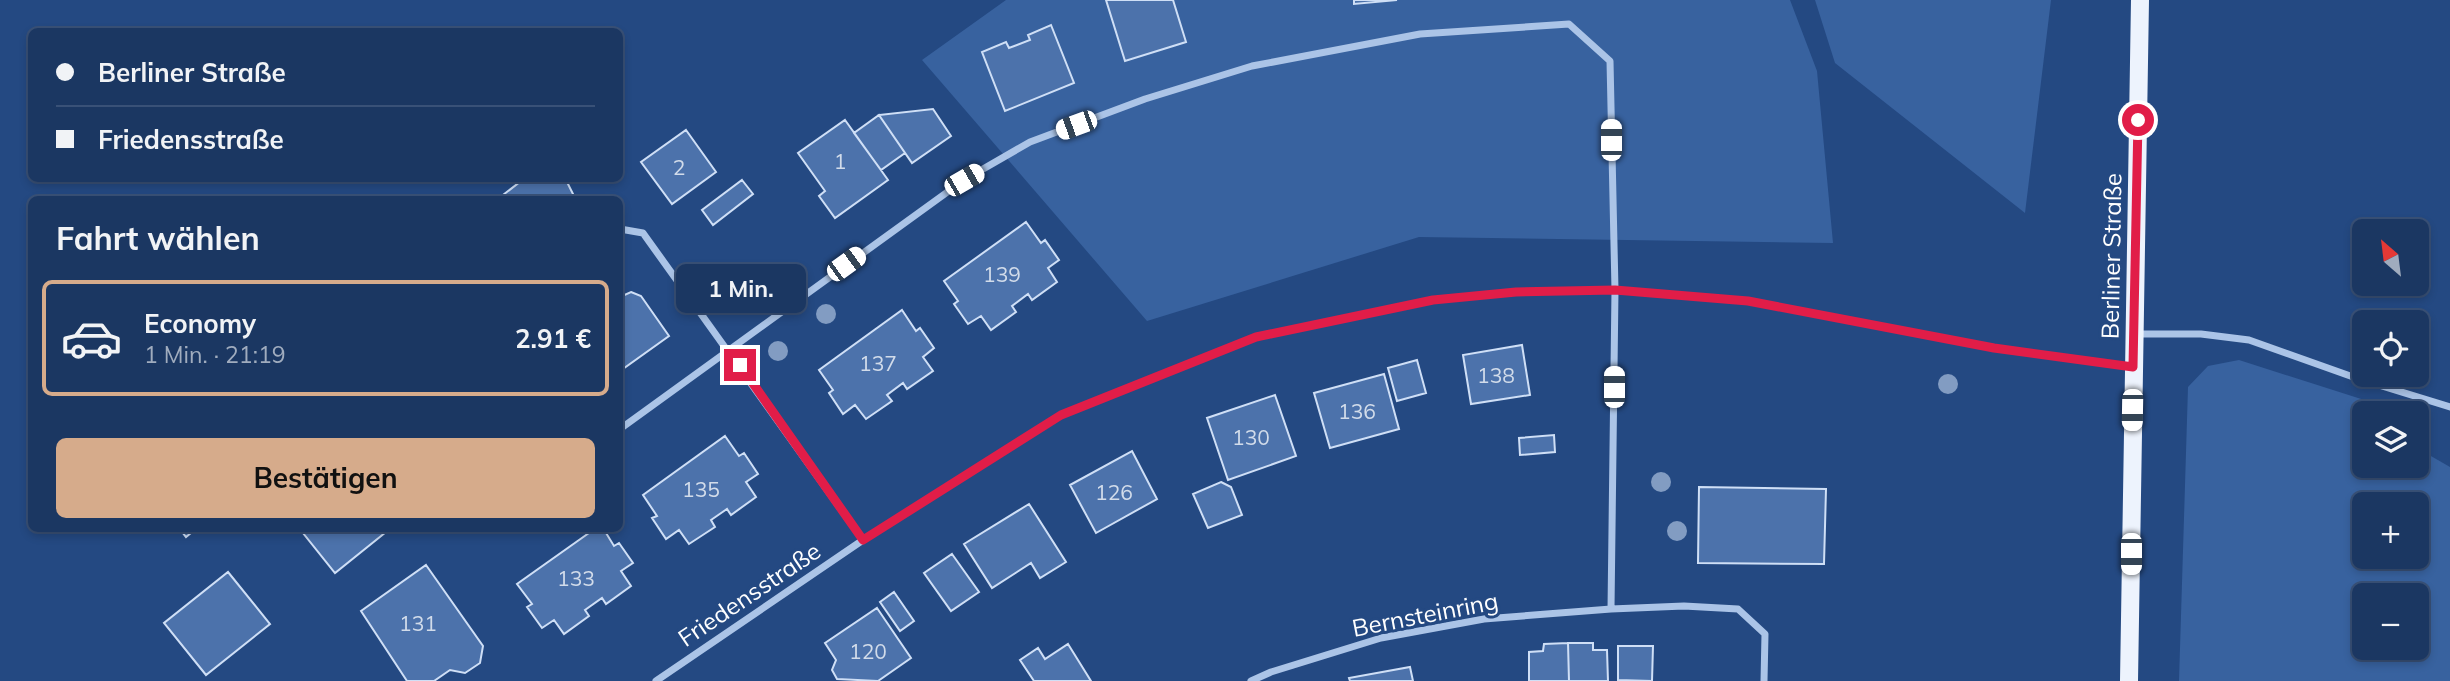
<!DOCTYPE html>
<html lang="de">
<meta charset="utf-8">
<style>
body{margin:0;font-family:Mulish,sans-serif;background:#243f68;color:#f1f3f6;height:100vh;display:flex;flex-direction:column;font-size:26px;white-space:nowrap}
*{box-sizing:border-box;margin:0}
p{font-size:23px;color:#a0acbe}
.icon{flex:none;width:38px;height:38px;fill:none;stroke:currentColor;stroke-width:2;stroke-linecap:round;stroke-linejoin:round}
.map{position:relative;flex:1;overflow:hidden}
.panel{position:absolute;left:28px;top:196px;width:595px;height:336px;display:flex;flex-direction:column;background:#1b3762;border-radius:10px;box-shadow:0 4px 10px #0003,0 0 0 2px #395177}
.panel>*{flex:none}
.hud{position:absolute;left:28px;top:28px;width:595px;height:154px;border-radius:10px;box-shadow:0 4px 10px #0003,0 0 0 2px #395177;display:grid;align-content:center;height:154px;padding:0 28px;background:#1b3762}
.needle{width:46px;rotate:332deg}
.controls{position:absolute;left:2352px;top:219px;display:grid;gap:14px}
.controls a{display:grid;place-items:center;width:77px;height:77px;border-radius:10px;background:#1b3762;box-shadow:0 4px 10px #0003,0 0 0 2px #395177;font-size:35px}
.end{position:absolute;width:32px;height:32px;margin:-16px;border:9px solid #e11d48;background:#fff;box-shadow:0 0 0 4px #fff}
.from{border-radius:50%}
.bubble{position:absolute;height:49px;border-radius:10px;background:#1b3762;box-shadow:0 4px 10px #0003,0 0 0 2px #395177;font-size:23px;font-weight:700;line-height:49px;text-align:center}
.car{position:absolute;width:21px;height:42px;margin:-21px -10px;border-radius:9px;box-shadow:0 0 5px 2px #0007;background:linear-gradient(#fff 24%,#345 0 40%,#fff 0 76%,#345 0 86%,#fff 0)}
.hud b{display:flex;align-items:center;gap:24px;height:66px;font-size:26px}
.hud b+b{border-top:2px solid #395177}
.hud i{width:18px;height:18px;background:#f1f3f6}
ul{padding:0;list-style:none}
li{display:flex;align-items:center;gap:21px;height:116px;margin:0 14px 10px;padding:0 14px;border:4px solid transparent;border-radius:10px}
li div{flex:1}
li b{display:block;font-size:26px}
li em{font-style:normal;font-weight:700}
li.active{border-color:#d6ab8b}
li>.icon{width:63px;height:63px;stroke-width:1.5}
h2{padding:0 28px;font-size:32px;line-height:84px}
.primary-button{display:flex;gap:14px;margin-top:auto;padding:14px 28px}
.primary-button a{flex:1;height:80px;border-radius:10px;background:#d6ab8b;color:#111;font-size:28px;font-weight:700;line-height:80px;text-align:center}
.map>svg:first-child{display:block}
.green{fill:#38629f;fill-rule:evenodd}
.building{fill:#4c72ab;stroke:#cfdff6;stroke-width:2}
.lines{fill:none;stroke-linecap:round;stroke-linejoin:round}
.minor{stroke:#abc4e7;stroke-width:7}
.primary{stroke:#edf3fd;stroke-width:18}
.tree{fill:#829cc2}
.route{stroke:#e11d48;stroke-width:9}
.labels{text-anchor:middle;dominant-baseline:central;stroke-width:6;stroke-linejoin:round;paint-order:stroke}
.number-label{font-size:21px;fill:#d2dcea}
.street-label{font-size:24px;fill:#fff;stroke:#244982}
</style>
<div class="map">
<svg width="2450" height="681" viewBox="0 0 2450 681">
<rect width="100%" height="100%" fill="#244982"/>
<path class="green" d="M1006,0H1790L1817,71L1833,243L1419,237L1147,321L922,60Z
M1815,0H2051L2025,213L1835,63Z
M2239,360L2380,405V413H2364V466H2417V448L2450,467V681H2179L2188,387L2208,366ZM2364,504H2417V556H2364ZM2364,595H2417V648H2364Z"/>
<path class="building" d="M1106,0H1173L1186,42L1125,61Z
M1354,0H1397L1354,4Z
M1051,25L1074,83L1005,111L982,52L1006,42L1009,48L1030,40L1028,35Z
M933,109L951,136L912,163L879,115Z
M879,115L905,153L881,170L854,133Z
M845,120L888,180L835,218L819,196L825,191L798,153Z
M686,130L716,172L672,204L641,162Z
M525,178H565L576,200H506L503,195Z
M742,180L753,194L713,225L702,210Z
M1026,222L1041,243L1045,240L1059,260L1048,268L1057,282L1032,300L1028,294L1012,306L1016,312L991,330L981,316L968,324L954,304L958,301L944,281Z
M631,292L641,296L669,336L620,371V297Z
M902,310L916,331L920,328L934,348L923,357L933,371L907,389L903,383L887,395L892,401L866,419L855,405L843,414L829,393L833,390L819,370Z
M1522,345L1530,395L1471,404L1463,355Z
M1417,360L1426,393L1397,401L1388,368Z
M1384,374L1399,429L1330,448L1314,393Z
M1275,395L1296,456L1228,480L1207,418Z
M1554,435L1555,452L1520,455L1519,438Z
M725,436L739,456L744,453L758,474L746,482L756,497L731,515L727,509L711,520L715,527L689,544L679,530L666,539L652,518L657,516L643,495Z
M1132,451L1157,499L1096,533L1070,485Z
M1221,482L1231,487L1242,515L1208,528L1193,494Z
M1699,487L1826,489L1824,564L1698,563Z
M1029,504L1066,562L1040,578L1031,563L992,588L964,544Z
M179,528H197L186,537Z
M299,528H391L335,573Z
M596,528H603L614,546L619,543L633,563L621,571L631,586L606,604L602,598L585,610L589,616L564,634L554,620L542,628L527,607L532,604L517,584Z
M952,554L979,592L951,611L924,573Z
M426,565L483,646L480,663L465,673L450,670L434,681H407L361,611Z
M228,572L270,624L206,675L164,623Z
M894,592L914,621L900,631L880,602Z
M877,608L911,658L878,681L837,679L832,670L836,660L825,643Z
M1568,643L1569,681H1529V652L1543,651L1544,644Z
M1568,643H1593V650H1607L1608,681H1569Z
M1068,644L1091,681H1034L1020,660L1038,648L1045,659Z
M1618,646H1653L1652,681L1618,680Z
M1410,667L1413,681H1350L1349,678Z"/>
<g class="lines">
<path class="minor" d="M620,229L643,233L863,540
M2134,334H2201L2249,340L2356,378L2450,407
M620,429L964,180L1030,142L1145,99L1252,66L1420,34L1569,24L1610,61L1615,290L1611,609
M656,681L863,540L1061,415L1256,337L1433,300L1516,292L1615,290L1748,301L1994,348L2132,367
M1251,681L1271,672L1381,638L1484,619L1611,609L1684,606L1738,609L1765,634L1764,681"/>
<path class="primary" d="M2129,681L2140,0"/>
</g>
<g class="tree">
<circle cx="826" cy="314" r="10"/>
<circle cx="778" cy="351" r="10"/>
<circle cx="1948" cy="384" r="10"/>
<circle cx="1661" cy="482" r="10"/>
<circle cx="1677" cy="531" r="10"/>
</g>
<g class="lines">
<path class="route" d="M740,365L863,540L1061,415L1256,337L1433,300L1516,292L1615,290L1748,301L1994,348L2133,367L2138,120"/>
</g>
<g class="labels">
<g class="number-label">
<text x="840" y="161">1</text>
<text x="679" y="167">2</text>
<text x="1002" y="274">139</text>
<text x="878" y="363">137</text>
<text x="1496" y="375">138</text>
<text x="1357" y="411">136</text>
<text x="1251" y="437">130</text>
<text x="701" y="489">135</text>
<text x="1114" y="492">126</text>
<text x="576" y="578">133</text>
<text x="418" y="623">131</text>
<text x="868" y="651">120</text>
</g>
<g class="street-label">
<text transform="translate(2111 256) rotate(-89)">Berliner Straße</text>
<text transform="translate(749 594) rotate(-34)">Friedensstraße</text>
<text transform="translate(1425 614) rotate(-11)">Bernsteinring</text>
</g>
</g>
</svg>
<div class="controls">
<a><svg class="needle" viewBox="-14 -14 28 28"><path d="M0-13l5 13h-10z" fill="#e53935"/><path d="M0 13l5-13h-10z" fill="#a0acbe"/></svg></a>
<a><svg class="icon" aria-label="locate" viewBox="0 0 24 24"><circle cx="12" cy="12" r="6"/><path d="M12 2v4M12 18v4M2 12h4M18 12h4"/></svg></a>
<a><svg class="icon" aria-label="layers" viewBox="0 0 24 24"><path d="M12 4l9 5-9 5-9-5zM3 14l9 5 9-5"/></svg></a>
<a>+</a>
<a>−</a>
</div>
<i class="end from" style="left:2138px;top:120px"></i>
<i class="end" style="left:740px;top:365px"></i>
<div class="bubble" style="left:676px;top:264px;width:130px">1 Min.</div>
<i class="car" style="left:1076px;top:125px;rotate:250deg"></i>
<i class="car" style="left:1611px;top:140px;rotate:0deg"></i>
<i class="car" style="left:964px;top:180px;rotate:60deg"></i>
<i class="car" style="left:846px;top:264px;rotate:54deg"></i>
<i class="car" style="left:1614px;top:387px;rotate:0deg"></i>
<i class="car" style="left:2132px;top:410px;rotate:181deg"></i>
<i class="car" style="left:2131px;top:554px;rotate:180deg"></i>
<div class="hud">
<b><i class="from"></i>Berliner Straße</b>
<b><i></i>Friedensstraße</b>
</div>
<section class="panel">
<h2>Fahrt wählen</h2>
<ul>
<li class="active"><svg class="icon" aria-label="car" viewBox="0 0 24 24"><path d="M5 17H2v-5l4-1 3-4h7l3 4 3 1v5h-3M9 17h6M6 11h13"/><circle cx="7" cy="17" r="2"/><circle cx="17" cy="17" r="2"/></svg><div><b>Economy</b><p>1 Min. · 21:19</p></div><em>2.91 €</em></li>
</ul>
<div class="primary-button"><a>Bestätigen</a></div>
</section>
</div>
